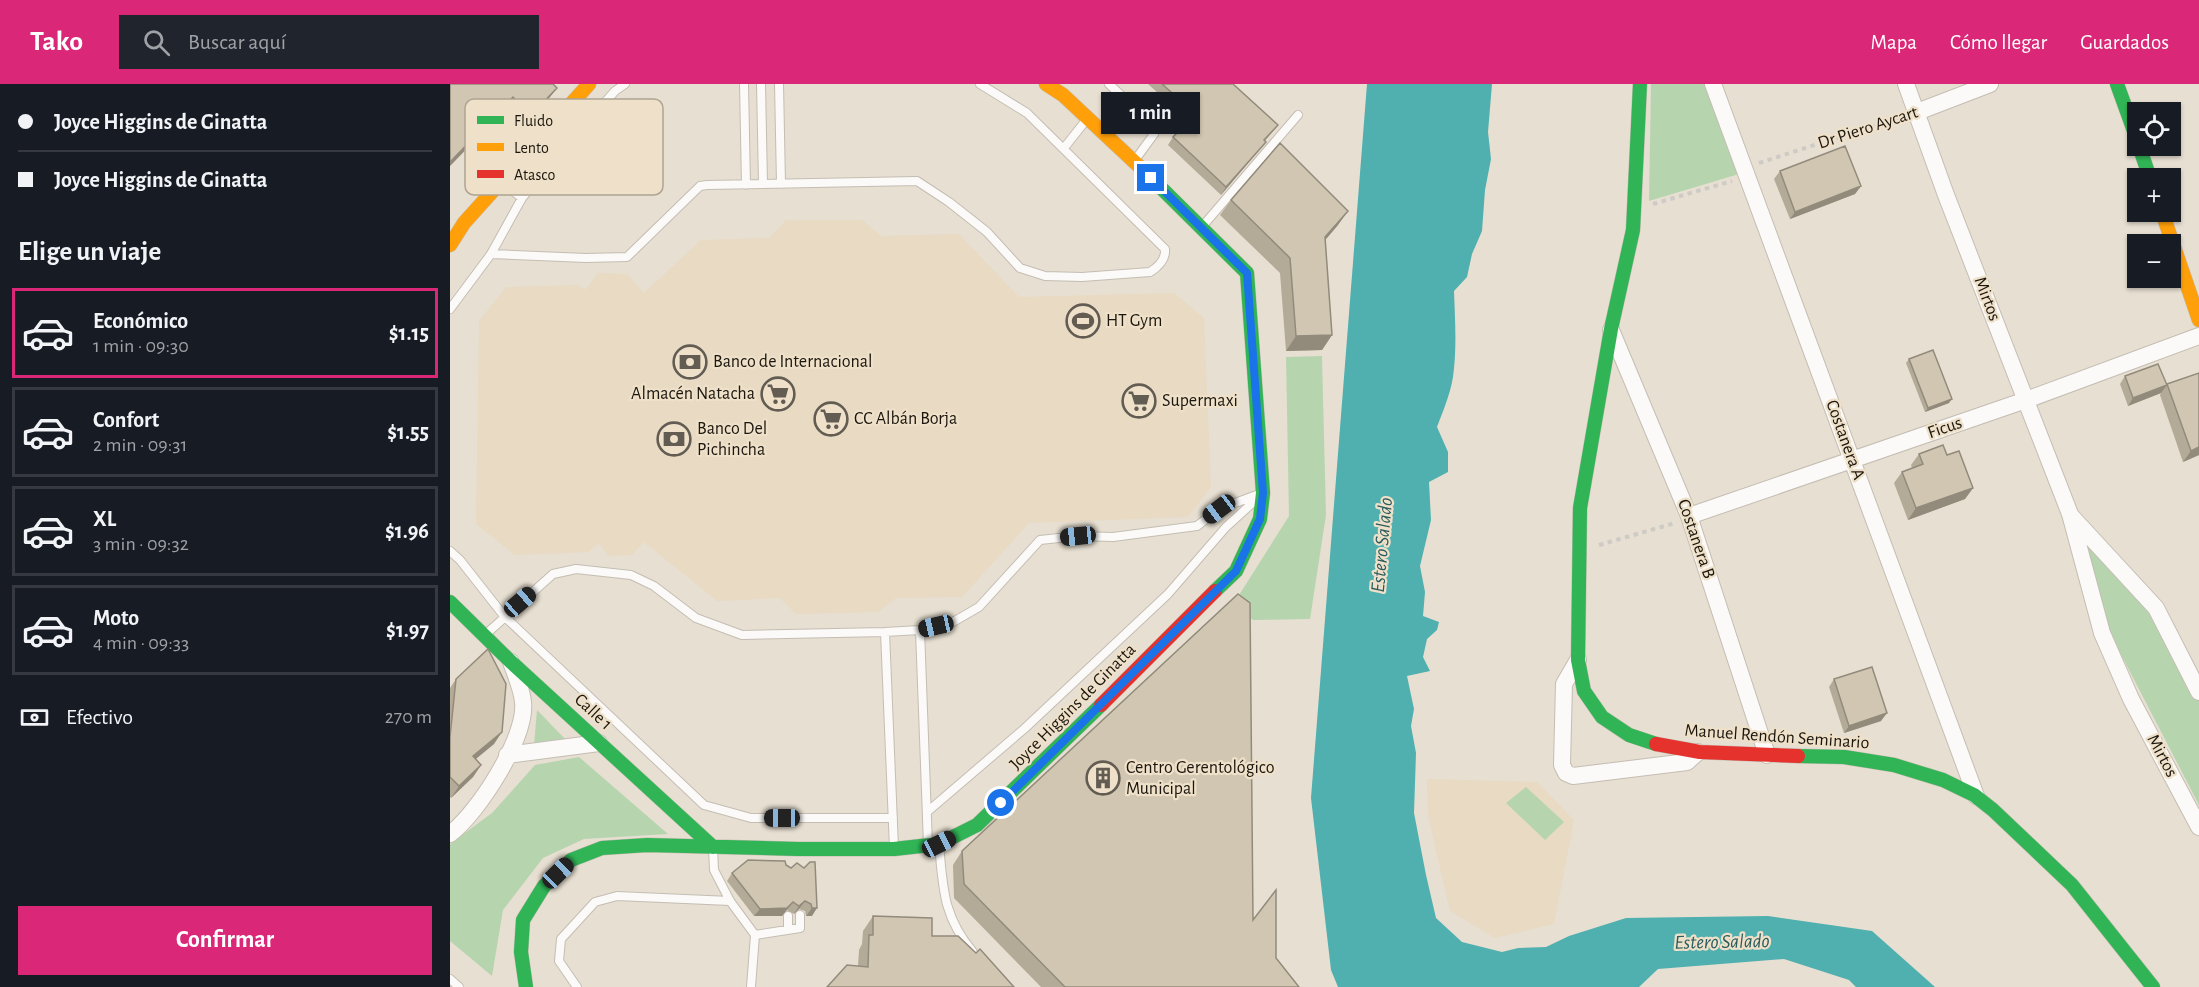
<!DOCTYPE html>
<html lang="es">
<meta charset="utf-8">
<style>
body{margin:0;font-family:"Alegreya Sans",sans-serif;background:#20242c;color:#f1f3f6;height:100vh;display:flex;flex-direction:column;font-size:22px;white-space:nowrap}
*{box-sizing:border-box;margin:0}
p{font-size:20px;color:#9ea1a6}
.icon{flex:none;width:33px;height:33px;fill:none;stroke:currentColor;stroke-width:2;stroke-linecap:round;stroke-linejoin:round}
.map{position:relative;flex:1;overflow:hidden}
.drawer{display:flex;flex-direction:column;background:#171b24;width:450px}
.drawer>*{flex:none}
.top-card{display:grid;align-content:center;height:132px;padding:0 18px;background:#171b24}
.tools{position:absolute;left:1677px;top:18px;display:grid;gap:12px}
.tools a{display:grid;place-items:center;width:54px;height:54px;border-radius:0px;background:#171b24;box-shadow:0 2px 4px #0004;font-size:30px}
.end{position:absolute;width:27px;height:27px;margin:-14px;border:8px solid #1a73e8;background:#fff;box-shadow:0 0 0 3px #fff}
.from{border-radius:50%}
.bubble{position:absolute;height:42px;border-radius:0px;background:#171b24;box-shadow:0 2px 4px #0004;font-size:20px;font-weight:600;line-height:42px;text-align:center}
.car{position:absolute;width:18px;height:36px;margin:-18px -9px;border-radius:8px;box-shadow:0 0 4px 2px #0007;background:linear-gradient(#222 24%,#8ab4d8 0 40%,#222 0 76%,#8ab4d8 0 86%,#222 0)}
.top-card b{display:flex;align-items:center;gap:21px;height:57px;font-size:22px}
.top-card b+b{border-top:2px solid #363941}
.top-card i{width:15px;height:15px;background:#f1f3f6}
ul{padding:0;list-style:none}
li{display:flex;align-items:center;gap:18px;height:90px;margin:0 12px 9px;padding:0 6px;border:3px solid #363941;border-radius:0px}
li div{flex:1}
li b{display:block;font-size:22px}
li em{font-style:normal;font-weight:600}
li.active{border-color:#db2777}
li>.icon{width:54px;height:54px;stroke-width:1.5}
h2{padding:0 18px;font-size:27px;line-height:72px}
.pay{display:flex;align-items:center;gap:15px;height:66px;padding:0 18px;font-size:22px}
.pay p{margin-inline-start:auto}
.button{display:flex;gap:12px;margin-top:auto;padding:12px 18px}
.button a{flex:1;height:69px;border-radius:0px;background:#db2777;color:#fff;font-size:24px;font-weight:600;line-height:69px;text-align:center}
header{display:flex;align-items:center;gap:36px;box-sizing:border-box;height:84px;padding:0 30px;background:#db2777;color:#fff}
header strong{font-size:28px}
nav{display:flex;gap:33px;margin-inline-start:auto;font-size:21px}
.search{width:420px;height:54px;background:#20242c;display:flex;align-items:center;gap:15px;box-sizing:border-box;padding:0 21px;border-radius:0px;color:#9ea1a6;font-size:22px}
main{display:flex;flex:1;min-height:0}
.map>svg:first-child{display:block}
.built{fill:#e8dac3}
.green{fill:#b6d5ae}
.water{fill:#50afaf}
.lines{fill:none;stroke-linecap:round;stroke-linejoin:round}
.lane-casing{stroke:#c4bdb3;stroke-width:10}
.street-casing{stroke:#c4bdb3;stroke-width:18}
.fast-casing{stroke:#c4bdb3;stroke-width:15}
.slow-casing{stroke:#c4bdb3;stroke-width:15}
.jam-casing{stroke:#c4bdb3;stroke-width:15}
.path{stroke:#cecbc7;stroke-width:4;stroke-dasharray:4.5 4.5;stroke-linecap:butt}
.lane{stroke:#fbfaf8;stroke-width:8}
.street{stroke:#fbfaf8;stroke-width:16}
.fast{stroke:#30b455;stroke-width:14}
.slow{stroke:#ff9f0a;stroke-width:14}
.jam{stroke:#e5322d;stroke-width:14}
.wall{fill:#b4aa98}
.shaded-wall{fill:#928b7c}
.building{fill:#d1c6b1;stroke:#928b7c;stroke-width:1.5}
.route{stroke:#1a73e8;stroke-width:8}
.labels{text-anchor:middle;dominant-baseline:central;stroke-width:4.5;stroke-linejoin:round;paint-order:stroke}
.street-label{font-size:18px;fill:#1b160e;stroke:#efe1c9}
.poi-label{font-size:18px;fill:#1b160e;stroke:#efe1c9;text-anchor:start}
.water-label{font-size:20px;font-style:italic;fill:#2a5c5e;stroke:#efe1c9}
.key{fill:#efe1c9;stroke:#afa491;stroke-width:1.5}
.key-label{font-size:16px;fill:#1b160e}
</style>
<header>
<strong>Tako</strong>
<div class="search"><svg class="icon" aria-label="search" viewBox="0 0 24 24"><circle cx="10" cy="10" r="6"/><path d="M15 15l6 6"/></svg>Buscar aquí</div>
<nav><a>Mapa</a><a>Cómo llegar</a><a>Guardados</a></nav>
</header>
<main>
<section class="drawer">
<div class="top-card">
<b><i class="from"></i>Joyce Higgins de Ginatta</b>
<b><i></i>Joyce Higgins de Ginatta</b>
</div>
<h2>Elige un viaje</h2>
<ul>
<li class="active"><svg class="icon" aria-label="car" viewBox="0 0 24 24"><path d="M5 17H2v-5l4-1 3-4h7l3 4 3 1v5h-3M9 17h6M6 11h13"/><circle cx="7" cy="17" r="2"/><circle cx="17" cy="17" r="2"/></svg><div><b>Económico</b><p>1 min · 09:30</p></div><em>$1.15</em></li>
<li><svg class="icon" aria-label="car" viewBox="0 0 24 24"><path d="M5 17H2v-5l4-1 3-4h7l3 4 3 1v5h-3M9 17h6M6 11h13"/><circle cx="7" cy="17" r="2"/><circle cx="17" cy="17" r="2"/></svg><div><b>Confort</b><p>2 min · 09:31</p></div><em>$1.55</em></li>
<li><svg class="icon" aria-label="car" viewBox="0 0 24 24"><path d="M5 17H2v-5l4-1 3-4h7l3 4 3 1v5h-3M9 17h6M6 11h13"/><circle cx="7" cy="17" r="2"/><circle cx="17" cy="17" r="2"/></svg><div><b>XL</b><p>3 min · 09:32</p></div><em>$1.96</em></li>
<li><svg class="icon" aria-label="car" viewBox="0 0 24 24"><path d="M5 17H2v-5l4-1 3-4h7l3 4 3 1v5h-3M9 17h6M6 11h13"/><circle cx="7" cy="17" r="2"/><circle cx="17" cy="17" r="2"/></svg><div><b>Moto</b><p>4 min · 09:33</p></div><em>$1.97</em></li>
</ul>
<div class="pay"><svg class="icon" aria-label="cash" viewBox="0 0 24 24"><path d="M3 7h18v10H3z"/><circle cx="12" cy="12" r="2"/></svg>Efectivo<p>270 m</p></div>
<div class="button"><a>Confirmar</a></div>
</section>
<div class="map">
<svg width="1749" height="903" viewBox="0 0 1749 903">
<rect width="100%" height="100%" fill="#e7dfd1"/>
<path class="built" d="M336,136H412L431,152L509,150L569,213L724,209L754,234L761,403L738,433L579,439L512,513L446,514L428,528L346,530L330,514L267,517L194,458L182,471L158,472L149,459L138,468L65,471L26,440L29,237L56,203L128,201L135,206L148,189L177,190L194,209L251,156L319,154Z
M977,695L1087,698L1124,736L1104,840L1045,854L1000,827L978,732Z"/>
<path class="green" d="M1201,0H1255L1289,90L1199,117Z
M872,272L876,431L860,535L803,536L784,519L839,432L836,273Z
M1620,430L1705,525L1749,606V721L1663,555Z
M87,626L118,658L84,661Z
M129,673L218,750L134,755L93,774L53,826L42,892L0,857V760L42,729L85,681Z
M1076,703L1114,738L1095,756L1056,719Z"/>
<path class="water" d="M917,0H1042L1038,48L1041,75L1035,106L1032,147L1022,170L1017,193L1004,207C1005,235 1007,265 1003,293C1000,311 993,327 987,343L998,368V388L979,398L981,436L970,482L975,508L973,532L989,538L987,546L977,555L973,573L980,587L957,592L964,625L961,642L966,669L964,729L976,791L986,834L1012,858L1052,868L1068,864L1096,863L1119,852L1176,834L1318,832L1422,847L1485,903H1406L1399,896L1334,875L1208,885L1189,903H888L881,886L861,714Z"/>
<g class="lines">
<g class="lane-casing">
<path id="lane" d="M294,0L296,101
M311,0L313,100
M329,0L331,100
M659,0L703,41L704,50L685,76
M614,64L637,35
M51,98L72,114
M751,144L848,31
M41,170L72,114L133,43L165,7L175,0
M0,225L41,170L136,174L177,173L250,102L257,101L467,97L499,118L537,148L570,184L595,192L632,193L700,188C708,183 716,175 715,165L577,29L530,0
M0,467L10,476L54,532L254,721L301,734H443
M470,546L478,761
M435,548L444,764
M36,550L103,490L126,485L181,491L204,502L246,534L292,551L435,548L470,546L503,538L529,523L590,456L628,452L663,453L747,442L769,425L812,409
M477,728L574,645L718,510L776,443L809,413
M489,760C493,804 493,833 523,868
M263,764L264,786L280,817L305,851L350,844V831
M338,832V845
M0,895L9,903
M127,903L109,877L111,855L145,818L167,812L280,817
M301,903L305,851"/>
</g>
<g class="street-casing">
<path id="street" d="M1263,0L1526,712
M1456,0L1496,111L1620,430L1652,549L1681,615L1749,743
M1467,28L1540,0
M1161,246L1239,432L1317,671
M1239,432L1576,316L1749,252
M1622,433L1706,524L1749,608
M1128,576L1114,600L1112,681L1116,689L1123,692L1237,678L1248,668
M57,671L149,659
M0,750C28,729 77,653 73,618C72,605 65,590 61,578"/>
</g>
<g class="fast-casing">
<path id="fast" d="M1190,0L1183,146L1161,245L1130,424L1128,576L1134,607L1152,633L1179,651L1206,660
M1667,0L1688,58
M1689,62L1700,94
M692,85L797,189L813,409L810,435L786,487L765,507
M0,518L60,577L263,763
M1348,672L1394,673L1444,681L1493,696L1524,711L1543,726L1622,801L1703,903
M76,903L71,868L73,836L94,802L121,776L152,764L197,761L348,765H444L489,760L527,741L651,621"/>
</g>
<g class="slow-casing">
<path id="slow" d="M596,0L613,11L692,85
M1712,128L1749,236
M0,161L14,139L139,0"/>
</g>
<g class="jam-casing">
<path id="jam" d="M651,621L765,507
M1206,660L1250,668L1348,672"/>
</g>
<path class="path" d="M1309,79L1451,33
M1203,120L1282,97
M1149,461L1225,439"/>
<use href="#lane" class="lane"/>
<use href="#street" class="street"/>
<use href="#fast" class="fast"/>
<use href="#slow" class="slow"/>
<use href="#jam" class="jam"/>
</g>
<path class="wall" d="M0,0L97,17L71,44L53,27L0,82Z
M698,0H783L828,41L815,57L810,65L771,111L718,61L723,53L739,37Z
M1330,87L1411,102L1405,110L1340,135L1324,95Z
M781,116L888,141L875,156L882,251L872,266L836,267L830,189L770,131Z
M1459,275L1499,319L1475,328L1456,279Z
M1675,292L1717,301V300L1749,371L1733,378L1710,311L1711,309L1678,322L1670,300Z
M1469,370L1497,371L1523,404L1515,415L1458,436L1444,399L1452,388L1462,384L1461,381Z
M6,595L44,660L25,675L31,681L23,693L1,714L0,713V604Z
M1384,595L1431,637L1394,649L1379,603Z
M512,767L803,836L826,874L849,903H591L504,814L503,781Z
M365,778L362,832H356L355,827L349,825L344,830L337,826L332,832H304L277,797L282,789L336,781L341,784H354Z
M423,832L482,852L564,903L408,882L409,866L412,860L413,847Z"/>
<path class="shaded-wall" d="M107,4L97,17L71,44L81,31Z
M63,13L53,27L0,82V78Z
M816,58L810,65L771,111L776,103Z
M1411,102L1405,110L1340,135L1345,128Z
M898,127L888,141L865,168L875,153Z
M882,251L872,266L836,267L846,252Z
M1717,301L1711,309L1678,322L1683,314Z
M1502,315L1499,319L1475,328L1478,324Z
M1749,363V371L1733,378L1741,367Z
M1523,404L1515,415L1458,436L1466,424Z
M1437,629L1431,637L1394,649L1399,642Z
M52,648L44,660L15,684L23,672Z
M31,681L23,693L1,714L9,702Z
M355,817L349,825L344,830L349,822Z
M343,818L332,832H304L310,825Z
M362,824H367L362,832H356Z"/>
<path class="building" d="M0,0H103L107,4L81,31L63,13L0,78Z
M712,0H783L828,41L814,56L816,58L776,103L723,53L746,30Z
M830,59L898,127L875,153L882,251L846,252L840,174L781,116Z
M1395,62L1411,102L1345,128L1330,87Z
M1483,266L1502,315L1478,324L1459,275Z
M1708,280L1717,301L1683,314L1675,292Z
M1749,289V363L1741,367L1717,300Z
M1493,361L1497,371L1509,367L1523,404L1466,424L1452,388L1473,380L1469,370Z
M788,510L800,519L803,836L826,806V874L849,903H615L514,800L512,767Z
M38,565L56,600L52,648L23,672L31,681L9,702L0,693V653L6,595Z
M1422,583L1437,629L1399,642L1384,595Z
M298,776L335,777L336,781L341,784L347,779L354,784L360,778H365L367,824H362L361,820L355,817L349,822L343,818L337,824L310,825L282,789Z
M423,832L482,834V852H508L526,869L530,865L564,903H377L397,881L418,883L419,851H423Z"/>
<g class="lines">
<path class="route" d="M551,719L786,487L810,435L813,409L797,189L701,94"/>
</g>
<defs>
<g id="stadium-ring" transform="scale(1.725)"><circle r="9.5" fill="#efe1c9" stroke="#625c52" stroke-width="1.5"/><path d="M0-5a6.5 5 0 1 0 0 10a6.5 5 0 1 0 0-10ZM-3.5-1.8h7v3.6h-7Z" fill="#625c52"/></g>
<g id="bank-ring" transform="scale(1.725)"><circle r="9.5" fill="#efe1c9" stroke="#625c52" stroke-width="1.5"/><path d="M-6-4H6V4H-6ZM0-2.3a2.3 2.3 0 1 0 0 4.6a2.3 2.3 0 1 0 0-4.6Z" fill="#625c52"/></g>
<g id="supermarket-ring" transform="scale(1.725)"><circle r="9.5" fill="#efe1c9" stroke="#625c52" stroke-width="1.5"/><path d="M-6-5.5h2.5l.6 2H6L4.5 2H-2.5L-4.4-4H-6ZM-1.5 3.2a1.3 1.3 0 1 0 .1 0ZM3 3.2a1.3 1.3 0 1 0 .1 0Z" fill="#625c52"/></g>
<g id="building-ring" transform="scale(1.725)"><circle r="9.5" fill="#efe1c9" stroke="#625c52" stroke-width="1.5"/><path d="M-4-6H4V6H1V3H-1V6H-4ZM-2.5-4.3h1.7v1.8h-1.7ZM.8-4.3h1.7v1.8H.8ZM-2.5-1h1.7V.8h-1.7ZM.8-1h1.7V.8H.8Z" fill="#625c52"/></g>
</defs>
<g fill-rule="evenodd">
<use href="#stadium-ring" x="633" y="237"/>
<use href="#bank-ring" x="240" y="278"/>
<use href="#supermarket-ring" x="328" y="310"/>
<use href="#supermarket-ring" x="689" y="317"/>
<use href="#supermarket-ring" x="381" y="335"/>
<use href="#bank-ring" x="224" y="355"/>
<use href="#building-ring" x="653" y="694"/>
</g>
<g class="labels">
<g class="street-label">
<text transform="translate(1418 44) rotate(-18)">Dr Piero Aycart</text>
<text transform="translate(1537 215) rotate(69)">Mirtos</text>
<text transform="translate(1495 344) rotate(-19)">Ficus</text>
<text transform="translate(1395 356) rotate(70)">Costanera A</text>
<text transform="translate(1246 455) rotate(71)">Costanera B</text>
<text transform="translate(623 623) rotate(-45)">Joyce Higgins de Ginatta</text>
<text transform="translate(143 628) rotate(43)">Calle 1</text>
<text transform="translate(1327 653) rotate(4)">Manuel Rendón Seminario</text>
<text transform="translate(1712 672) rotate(62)">Mirtos</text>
</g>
<g class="poi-label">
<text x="656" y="237">HT Gym</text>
<text x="263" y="278">Banco de Internacional</text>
<text x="305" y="310" text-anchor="end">Almacén Natacha</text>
<text x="712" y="317">Supermaxi</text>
<text x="404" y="335">CC Albán Borja</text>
<text x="247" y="345">Banco Del<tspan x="247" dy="21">Pichincha</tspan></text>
<text x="676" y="684">Centro Gerentológico<tspan x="676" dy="21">Municipal</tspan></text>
</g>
<g class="water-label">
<text transform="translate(932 461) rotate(-85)">Estero Salado</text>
<text transform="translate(1272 858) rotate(-1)">Estero Salado</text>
</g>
</g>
<rect x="15" y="15" width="198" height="96" rx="9" class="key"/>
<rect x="27" y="32" width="27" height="8" fill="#30b455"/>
<rect x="27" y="59" width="27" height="8" fill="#ff9f0a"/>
<rect x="27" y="86" width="27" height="8" fill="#e5322d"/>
<g class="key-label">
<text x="64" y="42">Fluido</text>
<text x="64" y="69">Lento</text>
<text x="64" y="96">Atasco</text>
</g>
</svg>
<div class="tools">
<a><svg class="icon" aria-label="locate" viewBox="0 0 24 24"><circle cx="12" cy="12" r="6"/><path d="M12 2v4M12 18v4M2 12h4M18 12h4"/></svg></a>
<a>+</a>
<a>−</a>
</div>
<i class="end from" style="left:551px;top:719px"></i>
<i class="end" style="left:701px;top:94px"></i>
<div class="bubble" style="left:651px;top:8px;width:99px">1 min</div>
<i class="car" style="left:769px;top:425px;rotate:233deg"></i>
<i class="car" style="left:628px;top:452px;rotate:264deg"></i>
<i class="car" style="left:70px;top:518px;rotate:49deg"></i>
<i class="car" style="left:486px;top:542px;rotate:257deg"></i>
<i class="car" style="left:332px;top:734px;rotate:270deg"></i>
<i class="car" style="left:489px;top:760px;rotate:63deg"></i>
<i class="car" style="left:108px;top:789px;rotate:46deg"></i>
</div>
</main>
